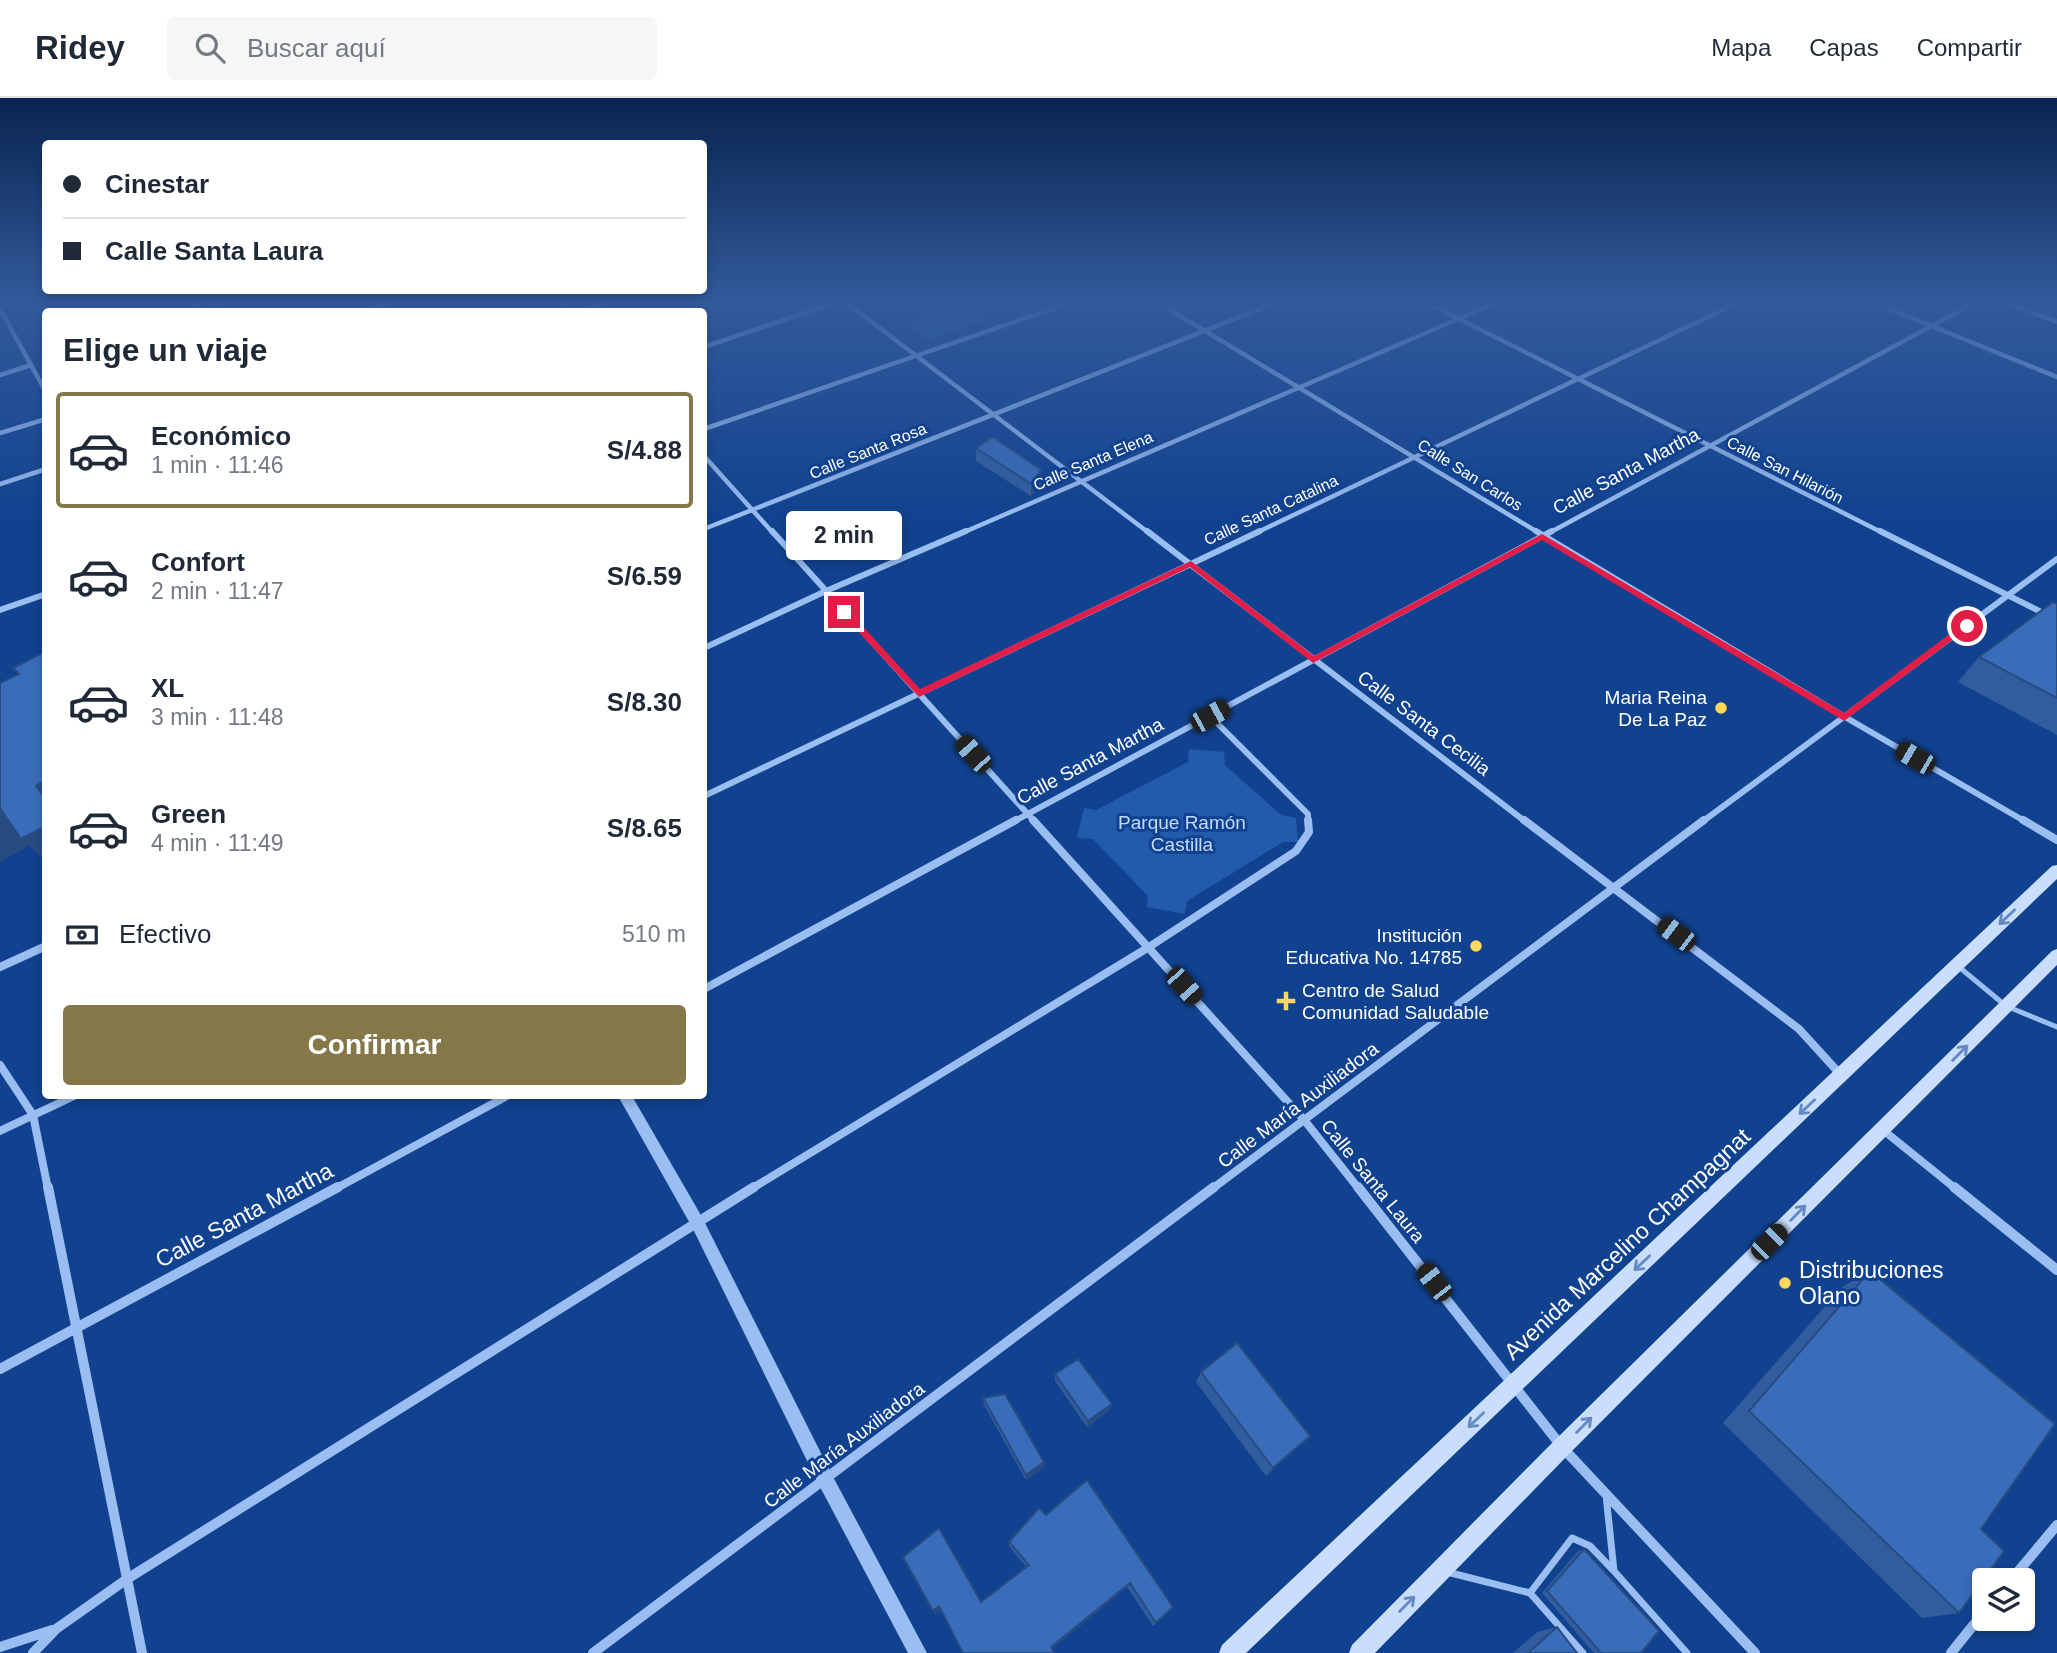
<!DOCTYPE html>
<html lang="es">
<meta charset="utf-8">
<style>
body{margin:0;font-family:Helvetica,sans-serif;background:#f6f6f7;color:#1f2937;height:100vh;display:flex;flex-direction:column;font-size:26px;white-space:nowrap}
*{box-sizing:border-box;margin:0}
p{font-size:23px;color:#747a83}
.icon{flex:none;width:38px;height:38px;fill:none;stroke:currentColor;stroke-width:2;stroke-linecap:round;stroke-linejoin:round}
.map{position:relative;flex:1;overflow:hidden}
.details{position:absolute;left:42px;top:210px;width:665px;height:791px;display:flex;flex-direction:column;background:#fff;border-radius:7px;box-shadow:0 4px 10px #0003}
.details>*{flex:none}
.hud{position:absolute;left:42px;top:42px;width:665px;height:154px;border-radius:7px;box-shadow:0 4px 10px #0003;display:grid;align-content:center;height:154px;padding:0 21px;background:#fff}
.buttons{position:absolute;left:1972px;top:1470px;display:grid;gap:14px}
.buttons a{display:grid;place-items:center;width:63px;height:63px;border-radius:7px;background:#fff;box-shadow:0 4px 10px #0003;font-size:35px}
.end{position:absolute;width:32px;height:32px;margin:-16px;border:9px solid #e11d48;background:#fff;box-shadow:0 0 0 4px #fff}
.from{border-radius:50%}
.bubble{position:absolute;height:49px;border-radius:7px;background:#fff;box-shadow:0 4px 10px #0003;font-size:23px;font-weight:700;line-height:49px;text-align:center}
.car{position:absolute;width:21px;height:42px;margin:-21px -10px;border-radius:9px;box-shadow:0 0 5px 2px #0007;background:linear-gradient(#222 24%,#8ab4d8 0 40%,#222 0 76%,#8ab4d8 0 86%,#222 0)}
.hud b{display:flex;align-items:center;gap:24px;height:66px;font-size:26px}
.hud b+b{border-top:2px solid #e0e1e3}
.hud i{width:18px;height:18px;background:#1f2937}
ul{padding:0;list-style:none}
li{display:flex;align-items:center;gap:21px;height:116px;margin:0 14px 10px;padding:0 7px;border:4px solid transparent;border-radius:7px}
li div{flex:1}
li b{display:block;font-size:26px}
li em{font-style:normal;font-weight:700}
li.current{border-color:#847748}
li>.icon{width:63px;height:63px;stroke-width:1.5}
h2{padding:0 21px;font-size:32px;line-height:84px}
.pay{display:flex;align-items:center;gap:18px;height:77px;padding:0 21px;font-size:26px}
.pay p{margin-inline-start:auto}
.primary-button{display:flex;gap:14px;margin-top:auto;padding:14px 21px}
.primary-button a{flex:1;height:80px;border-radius:7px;background:#847748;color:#fff;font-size:28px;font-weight:700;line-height:80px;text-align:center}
header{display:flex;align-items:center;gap:42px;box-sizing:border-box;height:98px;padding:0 35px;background:#fff;border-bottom:2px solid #e0e1e3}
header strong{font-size:33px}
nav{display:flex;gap:38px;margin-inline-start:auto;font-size:24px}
.search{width:490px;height:63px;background:#f6f6f7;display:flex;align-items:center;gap:18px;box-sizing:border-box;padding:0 24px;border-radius:7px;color:#747a83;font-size:26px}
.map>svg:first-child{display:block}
.green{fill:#225bae}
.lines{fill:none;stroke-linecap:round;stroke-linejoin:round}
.service-far1{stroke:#9abef2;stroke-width:5}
.service{stroke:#9abef2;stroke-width:7}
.minor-far3{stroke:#9abef2;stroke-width:4.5}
.minor-far2{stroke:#9abef2;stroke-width:6}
.minor-far1{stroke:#9abef2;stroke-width:8}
.minor{stroke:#9abef2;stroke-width:10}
.tertiary{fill:#9abef2;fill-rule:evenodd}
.secondary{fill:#c9ddfc;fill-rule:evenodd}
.wall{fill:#315d9f}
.shaded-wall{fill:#284c82}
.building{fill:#396cb9;stroke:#284c82;stroke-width:2}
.oneway{stroke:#6488c0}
.route{fill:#e11d48}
.poi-dot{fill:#ffd75c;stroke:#11428f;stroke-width:2.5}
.labels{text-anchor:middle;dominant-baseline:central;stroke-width:6;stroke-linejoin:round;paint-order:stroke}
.far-street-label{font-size:16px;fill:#fff;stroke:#11428f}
.street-label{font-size:19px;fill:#fff;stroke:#11428f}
.poi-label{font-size:19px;fill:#fff;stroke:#11428f;text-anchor:end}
.park-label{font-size:19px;fill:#c1dafd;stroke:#11428f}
.near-street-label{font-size:23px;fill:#fff;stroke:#11428f}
.near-poi-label{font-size:23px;fill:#fff;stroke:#11428f;text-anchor:start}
</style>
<header>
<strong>Ridey</strong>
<div class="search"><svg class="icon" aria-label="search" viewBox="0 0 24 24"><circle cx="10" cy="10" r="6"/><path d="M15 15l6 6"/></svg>Buscar aquí</div>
<nav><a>Mapa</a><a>Capas</a><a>Compartir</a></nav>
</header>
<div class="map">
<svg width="2057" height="1555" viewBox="0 0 2057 1555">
<rect width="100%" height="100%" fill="#11428f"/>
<path class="green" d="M964,205L989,221L928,242L905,225Z
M1189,651L1224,654L1225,667L1281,717L1296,720L1298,744H1283L1187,803L1185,816L1147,809L1148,798L1093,741L1077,740L1084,710L1096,712L1188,664Z"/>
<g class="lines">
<path class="service-far1" d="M1959,869L2006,908L2057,929"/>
<path class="service" d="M1606,1397L1614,1473L1687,1555
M1447,1474L1530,1495L1572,1440L1590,1448L1614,1473
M1530,1495L1583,1555"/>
<path class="minor-far3" d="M564,205L572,214
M847,205L1149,435
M1159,205L1539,435
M1428,205L1883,435
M1875,205L2057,279
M2006,205L2057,224
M0,211L46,294
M361,214L392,205
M577,214L606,205
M704,249L833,205
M0,277L31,267
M704,331L1069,205
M0,335L46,321
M704,358L773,435
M0,386L46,371
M704,431L1275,205
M962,435L1495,205
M1256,435L1737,205
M1549,435L1974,205"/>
<path class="minor-far2" d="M772,433L1035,724
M1147,433L1526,724
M1536,433L1845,619L2026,724
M1880,433L2057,522
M0,512L46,496
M704,550L826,493L966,433
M1210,618L1308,716V724
M704,698L1260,433
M1013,724L1552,433
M1702,724L2057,461"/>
<path class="minor-far1" d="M1033,722L1305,1023L1359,1091
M1524,722L1799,931L1840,976
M2023,722L2057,742
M0,869L46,848
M704,891L1016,722
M0,967L33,1017L48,1091
M1883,1032L1956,1091
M0,1033L74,998
M335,1091L507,998
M751,1091L1149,849L1296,753L1309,734L1308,722
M1212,1091L1704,722"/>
<path class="minor" d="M48,1089L142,1555
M1358,1089L1562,1349L1755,1555
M1954,1089L2057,1172
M0,1271L338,1089
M2011,1482L2057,1427
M0,1549L52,1532
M33,1555L56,1531L127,1481L754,1089
M593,1555L1214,1089
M1951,1555L1984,1514"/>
<path class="tertiary" d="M188,205H196L200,214H193Z
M211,205H219L223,214H216Z
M618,998H632L702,1119L831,1375L927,1555H908L819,1387L692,1129Z"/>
<path class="secondary" d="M2057,767V781L1246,1555H1219L1222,1547L2052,768Z
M2057,851V867L1569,1356L1375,1555H1349L1352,1547L1555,1342L2052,853Z"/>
</g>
<path class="wall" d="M976,350L1041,385L1031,398L976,363Z
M2057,506V637L1958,584L1979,559Z
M1870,1173L1981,1431L1959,1515L1922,1520L1723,1325L1842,1189Z
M1201,1274L1302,1346L1266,1378L1196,1284Z
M1055,1276L1110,1312L1087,1329L1055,1283Z
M983,1300L1044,1369L1026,1382L984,1307Z
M1046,1417L1173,1509L1153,1528L1127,1489L1052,1551L941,1512L935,1516L933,1513L981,1504L1026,1469L1009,1448V1444Z
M1584,1451L1641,1555H1594L1542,1495L1578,1453Z
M1557,1529L1577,1555H1513L1537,1534Z"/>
<path class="shaded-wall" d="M1041,372V385L1031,398V386Z
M46,682V701L36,688Z
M0,709L46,728V763L29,748L0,764Z
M1112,1306L1110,1312L1087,1329L1088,1323Z
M1310,1338L1302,1346L1266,1378L1273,1370Z
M1044,1364V1369L1026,1382V1377Z
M1130,1485L1127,1489L1051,1552V1549Z
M939,1508L941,1512L935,1516L933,1513Z"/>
<path class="building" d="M993,339L1041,372L1031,386L976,350Z
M2053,504L2057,506V600L1979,559Z
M44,554L46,555V682L36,688L46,701V728L21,741L0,710V585L19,576L13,570Z
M1870,1173L2055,1326L1981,1431L2004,1453L1959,1515L1749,1313Z
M1237,1245L1310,1338L1273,1370L1201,1274Z
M1078,1261L1112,1306L1088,1323L1055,1276Z
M1005,1296L1044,1364L1026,1377L983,1300Z
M1087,1382L1173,1509L1156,1525L1130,1485L1051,1549L1054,1555H963L939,1508L933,1513L903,1459L939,1430L981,1504L1029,1467L1009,1444L1039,1410L1046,1417Z
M1584,1451L1659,1533L1641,1555H1601L1547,1493Z
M1557,1529L1577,1555H1528Z"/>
<defs><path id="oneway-shaft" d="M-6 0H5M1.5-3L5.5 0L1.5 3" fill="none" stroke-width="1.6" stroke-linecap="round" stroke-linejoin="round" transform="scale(1.75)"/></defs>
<g class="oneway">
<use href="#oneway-shaft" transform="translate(2007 819) rotate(137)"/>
<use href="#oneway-shaft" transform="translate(1960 955) rotate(-45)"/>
<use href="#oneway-shaft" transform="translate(1807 1009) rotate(137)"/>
<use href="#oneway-shaft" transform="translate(1798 1115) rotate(-45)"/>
<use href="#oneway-shaft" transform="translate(1642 1165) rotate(137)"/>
<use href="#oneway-shaft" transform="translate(1476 1322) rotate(137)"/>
<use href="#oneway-shaft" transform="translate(1584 1327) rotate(-45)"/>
<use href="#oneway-shaft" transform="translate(1407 1506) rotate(-45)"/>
</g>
<linearGradient id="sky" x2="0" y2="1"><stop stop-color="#09244f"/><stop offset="0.48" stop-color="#325a9b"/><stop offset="1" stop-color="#325a9b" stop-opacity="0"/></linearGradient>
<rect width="2057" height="423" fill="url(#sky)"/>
<path class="route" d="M1542,436L1844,615L1963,526L1971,528L1844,623L1542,442L1313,565L1190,469L919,599L840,514L848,512L920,591L1191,463L1314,558Z"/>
<g class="poi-dot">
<circle cx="1721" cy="610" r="7"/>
<circle cx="1476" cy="848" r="7"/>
<path d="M1282.5 892.5h7v7h7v7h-7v7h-7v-7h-7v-7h7z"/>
<circle cx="1785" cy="1185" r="7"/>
</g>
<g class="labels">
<g class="far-street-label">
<text transform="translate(868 353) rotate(-22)">Calle Santa Rosa</text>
<text transform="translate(1093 363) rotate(-23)">Calle Santa Elena</text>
<text transform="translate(1785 372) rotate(27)">Calle San Hilarión</text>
<text transform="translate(1470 377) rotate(32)">Calle San Carlos</text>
<text transform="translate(1271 412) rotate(-25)">Calle Santa Catalina</text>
</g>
<g class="street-label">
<text transform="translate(1626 373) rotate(-28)">Calle Santa Martha</text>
<text transform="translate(1424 625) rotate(37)">Calle Santa Cecilia</text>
<text transform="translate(1090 663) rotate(-28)">Calle Santa Martha</text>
<text transform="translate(1298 1007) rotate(-37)">Calle María Auxiliadora</text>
<text transform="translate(1373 1083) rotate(51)">Calle Santa Laura</text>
<text transform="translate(844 1347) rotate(-37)">Calle María Auxiliadora</text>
</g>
<g class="poi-label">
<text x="1707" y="599">Maria Reina<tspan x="1707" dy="22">De La Paz</tspan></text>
<text x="1462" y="837">Institución<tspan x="1462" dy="22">Educativa No. 14785</tspan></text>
<text x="1302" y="892" text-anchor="start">Centro de Salud<tspan x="1302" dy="22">Comunidad Saludable</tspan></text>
</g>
<g class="park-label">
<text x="1182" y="724">Parque Ramón<tspan x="1182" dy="22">Castilla</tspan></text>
</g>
<g class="near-street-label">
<text transform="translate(244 1117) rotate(-28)">Calle Santa Martha</text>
<text transform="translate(1627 1146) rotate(-43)">Avenida Marcelino Champagnat</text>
</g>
<g class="near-poi-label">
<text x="1799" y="1172">Distribuciones<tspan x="1799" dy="26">Olano</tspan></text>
</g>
</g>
</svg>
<div class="buttons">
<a><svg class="icon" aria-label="layers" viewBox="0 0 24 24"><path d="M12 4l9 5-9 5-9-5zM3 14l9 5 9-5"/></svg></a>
</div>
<i class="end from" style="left:1967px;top:528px"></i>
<i class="end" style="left:844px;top:514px"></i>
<div class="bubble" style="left:786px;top:413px;width:116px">2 min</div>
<i class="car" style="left:1210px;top:618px;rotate:61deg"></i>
<i class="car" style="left:973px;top:656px;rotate:318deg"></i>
<i class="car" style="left:1915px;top:660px;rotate:300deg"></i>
<i class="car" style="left:1676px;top:836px;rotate:307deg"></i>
<i class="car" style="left:1184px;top:888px;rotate:138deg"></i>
<i class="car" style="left:1769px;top:1144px;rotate:45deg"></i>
<i class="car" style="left:1434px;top:1184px;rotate:322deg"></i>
<div class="hud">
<b><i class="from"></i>Cinestar</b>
<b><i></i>Calle Santa Laura</b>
</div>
<section class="details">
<h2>Elige un viaje</h2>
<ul>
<li class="current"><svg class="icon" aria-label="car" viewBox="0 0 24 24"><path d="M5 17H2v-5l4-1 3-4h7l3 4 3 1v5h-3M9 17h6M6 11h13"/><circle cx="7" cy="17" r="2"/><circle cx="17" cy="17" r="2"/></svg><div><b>Económico</b><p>1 min · 11:46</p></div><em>S/4.88</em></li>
<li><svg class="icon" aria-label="car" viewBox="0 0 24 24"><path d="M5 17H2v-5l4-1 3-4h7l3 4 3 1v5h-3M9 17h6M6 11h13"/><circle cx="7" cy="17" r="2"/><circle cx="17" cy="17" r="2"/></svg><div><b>Confort</b><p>2 min · 11:47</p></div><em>S/6.59</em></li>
<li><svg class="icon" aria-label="car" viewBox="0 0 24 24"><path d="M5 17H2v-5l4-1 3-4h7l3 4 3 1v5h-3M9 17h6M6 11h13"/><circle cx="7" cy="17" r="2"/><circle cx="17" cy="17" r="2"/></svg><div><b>XL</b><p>3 min · 11:48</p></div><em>S/8.30</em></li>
<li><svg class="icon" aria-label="car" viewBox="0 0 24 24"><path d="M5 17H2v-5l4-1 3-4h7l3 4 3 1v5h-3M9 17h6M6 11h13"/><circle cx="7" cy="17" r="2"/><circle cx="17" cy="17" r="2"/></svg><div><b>Green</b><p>4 min · 11:49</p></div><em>S/8.65</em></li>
</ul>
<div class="pay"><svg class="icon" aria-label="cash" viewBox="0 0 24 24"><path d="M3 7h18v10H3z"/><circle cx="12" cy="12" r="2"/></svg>Efectivo<p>510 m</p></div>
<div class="primary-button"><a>Confirmar</a></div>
</section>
</div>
